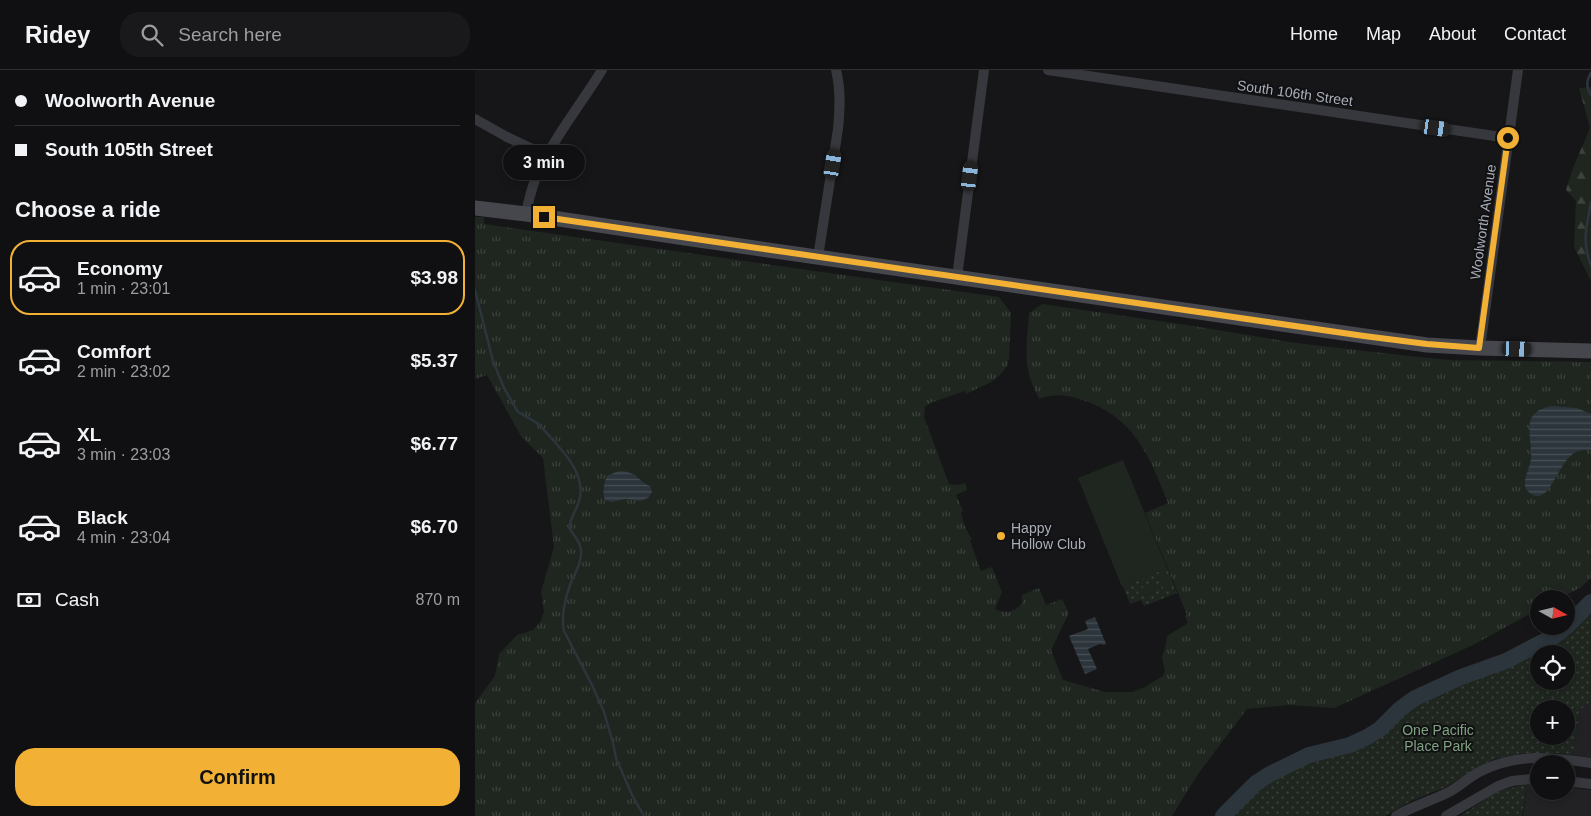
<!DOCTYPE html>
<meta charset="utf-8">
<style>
body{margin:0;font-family:Arial,sans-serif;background:#19191b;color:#f1f3f6;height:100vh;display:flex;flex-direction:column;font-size:19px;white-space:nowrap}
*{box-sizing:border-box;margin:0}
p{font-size:16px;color:#9c9d9f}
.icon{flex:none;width:28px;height:28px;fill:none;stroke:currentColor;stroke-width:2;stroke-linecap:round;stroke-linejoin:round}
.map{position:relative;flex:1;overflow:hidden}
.drawer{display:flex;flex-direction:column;background:#101012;width:475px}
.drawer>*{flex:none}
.top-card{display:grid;align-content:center;height:110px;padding:0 15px;background:#101012}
.needle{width:32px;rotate:98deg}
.buttons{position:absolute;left:1055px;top:520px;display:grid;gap:10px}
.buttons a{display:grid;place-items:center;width:45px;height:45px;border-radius:50%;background:#101012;box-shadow:0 2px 8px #0003,0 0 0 1px #303032;font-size:25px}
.end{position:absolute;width:22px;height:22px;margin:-11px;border:6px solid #f2b134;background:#111;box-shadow:0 0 0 2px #111}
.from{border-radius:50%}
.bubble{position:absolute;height:35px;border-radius:18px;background:#101012;box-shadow:0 2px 8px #0003,0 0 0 1px #303032;font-size:16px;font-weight:800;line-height:35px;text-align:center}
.car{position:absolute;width:15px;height:30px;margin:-15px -8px;border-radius:6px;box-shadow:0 0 4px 1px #0007;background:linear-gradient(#222 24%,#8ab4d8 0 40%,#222 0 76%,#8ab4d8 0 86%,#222 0)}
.top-card b{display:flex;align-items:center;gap:18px;height:48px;font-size:19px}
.top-card b+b{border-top:1px solid #303032}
.top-card i{width:12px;height:12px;background:#f1f3f6}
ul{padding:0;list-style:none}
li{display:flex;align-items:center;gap:15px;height:75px;margin:0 10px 8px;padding:0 5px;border:2px solid transparent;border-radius:20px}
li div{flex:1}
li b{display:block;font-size:19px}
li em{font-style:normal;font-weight:800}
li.current{border-color:#f2b134}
li>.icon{width:45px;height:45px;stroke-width:1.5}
h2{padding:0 15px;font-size:22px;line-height:60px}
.pay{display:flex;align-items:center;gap:12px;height:55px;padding:0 15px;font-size:19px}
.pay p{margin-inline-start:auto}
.button{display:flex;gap:10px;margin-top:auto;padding:10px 15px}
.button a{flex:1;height:58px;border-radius:20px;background:#f2b134;color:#111;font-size:20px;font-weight:800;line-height:58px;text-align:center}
header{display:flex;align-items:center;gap:30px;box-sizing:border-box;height:70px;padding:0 25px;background:#101012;border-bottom:1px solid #303032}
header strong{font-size:24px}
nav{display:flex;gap:28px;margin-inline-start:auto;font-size:18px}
.search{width:350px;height:45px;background:#19191b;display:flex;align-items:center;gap:12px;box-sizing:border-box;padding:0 18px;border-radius:20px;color:#9c9d9f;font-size:19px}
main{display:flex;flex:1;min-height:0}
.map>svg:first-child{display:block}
.built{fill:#222225}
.grass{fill:url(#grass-tufts)}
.forest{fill:url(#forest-firs)}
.park{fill:url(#park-dots);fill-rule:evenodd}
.pitch{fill:#1e261f}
.water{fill:url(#water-rules)}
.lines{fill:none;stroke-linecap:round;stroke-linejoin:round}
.stream{stroke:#2c353c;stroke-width:2.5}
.river{stroke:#2c353c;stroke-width:16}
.street{stroke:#37383d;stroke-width:10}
.secondary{stroke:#45474d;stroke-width:15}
.route{stroke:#f2b134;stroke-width:6}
.poi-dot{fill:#f2b134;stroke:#111113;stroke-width:2}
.labels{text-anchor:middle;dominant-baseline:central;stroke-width:4;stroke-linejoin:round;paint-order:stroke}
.street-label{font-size:14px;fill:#a8adb8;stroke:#111113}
.poi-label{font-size:14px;fill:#a8adb8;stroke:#111113;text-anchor:start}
.park-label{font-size:14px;fill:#7fa381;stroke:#111113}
</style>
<header>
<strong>Ridey</strong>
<div class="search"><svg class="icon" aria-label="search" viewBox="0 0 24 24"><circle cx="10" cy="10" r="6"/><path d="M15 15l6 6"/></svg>Search here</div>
<nav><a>Home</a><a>Map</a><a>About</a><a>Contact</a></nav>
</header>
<main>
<section class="drawer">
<div class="top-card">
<b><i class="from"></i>Woolworth Avenue</b>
<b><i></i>South 105th Street</b>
</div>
<h2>Choose a ride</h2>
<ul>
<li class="current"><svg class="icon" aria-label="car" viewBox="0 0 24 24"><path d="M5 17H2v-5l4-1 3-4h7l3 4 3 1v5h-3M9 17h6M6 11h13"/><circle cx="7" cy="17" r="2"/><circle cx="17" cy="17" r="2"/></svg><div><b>Economy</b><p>1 min · 23:01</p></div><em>$3.98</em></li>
<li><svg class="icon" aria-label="car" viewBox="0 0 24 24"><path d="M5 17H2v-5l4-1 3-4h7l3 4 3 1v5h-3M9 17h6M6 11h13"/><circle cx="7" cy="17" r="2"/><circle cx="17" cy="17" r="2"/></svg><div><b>Comfort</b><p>2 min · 23:02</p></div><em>$5.37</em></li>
<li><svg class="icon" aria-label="car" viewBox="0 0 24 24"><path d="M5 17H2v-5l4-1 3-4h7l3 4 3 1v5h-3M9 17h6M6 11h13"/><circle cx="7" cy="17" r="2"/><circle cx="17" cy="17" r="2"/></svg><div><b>XL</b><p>3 min · 23:03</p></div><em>$6.77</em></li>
<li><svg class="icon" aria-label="car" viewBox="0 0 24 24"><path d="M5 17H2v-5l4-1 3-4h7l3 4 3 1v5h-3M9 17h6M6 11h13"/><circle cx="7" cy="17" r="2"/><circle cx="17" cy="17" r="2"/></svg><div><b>Black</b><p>4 min · 23:04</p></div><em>$6.70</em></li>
</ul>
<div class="pay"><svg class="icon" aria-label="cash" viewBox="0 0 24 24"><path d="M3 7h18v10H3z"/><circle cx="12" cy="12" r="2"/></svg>Cash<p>870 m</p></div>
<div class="button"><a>Confirm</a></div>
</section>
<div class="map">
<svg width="1116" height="746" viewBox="0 0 1116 746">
<defs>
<pattern id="grass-tufts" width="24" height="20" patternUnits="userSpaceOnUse" patternTransform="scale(1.25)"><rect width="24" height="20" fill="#1e261f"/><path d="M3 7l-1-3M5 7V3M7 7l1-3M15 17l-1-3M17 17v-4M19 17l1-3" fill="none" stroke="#3c433d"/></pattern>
<pattern id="forest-firs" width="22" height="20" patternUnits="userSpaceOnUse" patternTransform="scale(1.25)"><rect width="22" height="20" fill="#1e261f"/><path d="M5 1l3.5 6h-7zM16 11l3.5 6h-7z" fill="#3c433d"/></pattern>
<pattern id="park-dots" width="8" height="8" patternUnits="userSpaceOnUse" patternTransform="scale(1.25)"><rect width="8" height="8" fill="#1e261f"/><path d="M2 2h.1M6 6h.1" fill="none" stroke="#3c433d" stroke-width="1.8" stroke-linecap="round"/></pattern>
<pattern id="water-rules" width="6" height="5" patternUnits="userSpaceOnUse" patternTransform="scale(1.25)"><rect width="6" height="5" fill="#2c353c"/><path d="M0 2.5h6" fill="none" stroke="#485056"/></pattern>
</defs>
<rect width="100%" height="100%" fill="#161618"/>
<path class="built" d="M1116,631V688L1098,685L1105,640Z
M1052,714H1064V721H1091V717L1116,720V746H1048Z"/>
<path class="grass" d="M0,147H9V154L524,227L536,243L534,289L532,296L523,307L516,312L491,324L490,321L455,333L450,337L449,347L474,414L482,415L490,413L492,420L481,425L488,441L486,442C488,452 491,461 497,469L495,471L506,501L517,497L527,522L520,539C531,544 540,542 547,533V525L564,518L571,535L587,529L594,543L576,580L588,610L630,622H657L668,618L688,606L690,601L687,588L690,578L692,566L713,553L710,546L712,545L670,443L693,433C674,385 659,346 605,329C591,325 578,323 564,329C561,322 557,315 555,307C548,287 553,264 554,243L567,234L712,255L821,273L943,287L975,290L1116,292V508L1106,517L1084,529H1064V539L998,575L859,638L814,635L772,639L723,704L697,746H0V633L20,606L24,584L42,565L58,560L65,552L69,542L66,522L79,477L68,388L46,366L12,305L0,309Z"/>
<path class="forest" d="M1116,17V211L1099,177L1101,131L1091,120L1098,98L1115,58L1104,18Z"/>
<path class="park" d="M692,498L702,523L669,536L666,530L655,534L648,516Z
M1116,532V631L1105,640L1098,685L1081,683H1049L1020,689L1000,699L971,717L936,731L910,746H748L781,713L795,704L834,685L875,675L892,667L905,659L925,639L940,628L986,607L1031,591L1081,565L1093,555ZM1064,584H1091V611H1064ZM1064,639H1091V666H1064Z
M1052,714L1047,746H985L1023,721Z"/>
<path class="pitch" d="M648,390L692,498L647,517L603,408Z
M691,503L697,518L692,520L688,518L685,514L686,507Z
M678,513L681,521L665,527L662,520Z"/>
<path class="water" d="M1077,336L1102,338L1116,344V380C1111,380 1105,380 1101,382C1085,389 1076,429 1061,426C1056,425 1051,420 1050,416C1049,407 1055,397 1056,389C1058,366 1043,342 1077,336Z
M147,401C164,403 162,411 175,416L177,422L173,428L165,431L151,429L136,432L130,430C127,423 129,413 132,406L141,402Z
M620,547L631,574L629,575L625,574L613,579L622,599L610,604L594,566L613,559L610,551Z"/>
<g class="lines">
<path class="stream" d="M1116,3C1111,11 1111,17 1116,25
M1116,132C1112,156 1106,170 1116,195
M0,220L18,291L29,318L43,342L62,353L68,359C84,377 110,401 105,427C103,438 96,446 94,457C98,466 106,471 106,481C107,493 99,504 95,515C90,528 86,547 89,561L117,615L129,642L138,673L141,688L157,725L169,746"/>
<path class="river" d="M748,746L781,713L795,704L834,685L875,675L892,667L905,659L925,639L940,628L986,607L1031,591L1081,565L1093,555L1116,532"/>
<path class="street" d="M573,0L1033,68
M0,49L32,67L72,86
M51,144C53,133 56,121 60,110C76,71 105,36 127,0
M343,187L363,59C365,39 366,20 361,0
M482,207L509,0
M1005,278L1043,0
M1091,711L1116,714
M921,746C938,736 956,731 974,722C985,716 994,707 1006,701C1044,683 1076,687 1116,693
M971,746L1023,716L1037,711L1064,708"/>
<path class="secondary" d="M0,138L51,144L210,168L952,275L1005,278L1116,281"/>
</g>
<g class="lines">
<path class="route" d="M69,147L889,266L952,274L1004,278L1033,68"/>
</g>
<circle class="poi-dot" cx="526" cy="466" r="5"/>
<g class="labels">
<g class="street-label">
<text transform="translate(820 23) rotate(8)">South 106th Street</text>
<text transform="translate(1008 152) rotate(-82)">Woolworth Avenue</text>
</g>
<g class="poi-label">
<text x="536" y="458">Happy<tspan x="536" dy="16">Hollow Club</tspan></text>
</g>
<g class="park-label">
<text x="963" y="660">One Pacific<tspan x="963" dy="16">Place Park</tspan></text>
</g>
</g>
</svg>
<div class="buttons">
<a><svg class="needle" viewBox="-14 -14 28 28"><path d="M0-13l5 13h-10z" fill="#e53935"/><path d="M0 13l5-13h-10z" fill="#9c9d9f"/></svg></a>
<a><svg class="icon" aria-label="locate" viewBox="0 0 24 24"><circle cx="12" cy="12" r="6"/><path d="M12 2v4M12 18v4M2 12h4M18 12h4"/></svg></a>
<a>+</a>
<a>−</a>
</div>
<i class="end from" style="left:1033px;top:68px"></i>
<i class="end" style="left:69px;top:147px"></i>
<div class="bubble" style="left:28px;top:75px;width:82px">3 min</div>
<i class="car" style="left:961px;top:58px;rotate:98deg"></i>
<i class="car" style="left:358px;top:94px;rotate:9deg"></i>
<i class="car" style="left:495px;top:106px;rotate:7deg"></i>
<i class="car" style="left:1042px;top:279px;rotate:92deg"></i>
</div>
</main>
